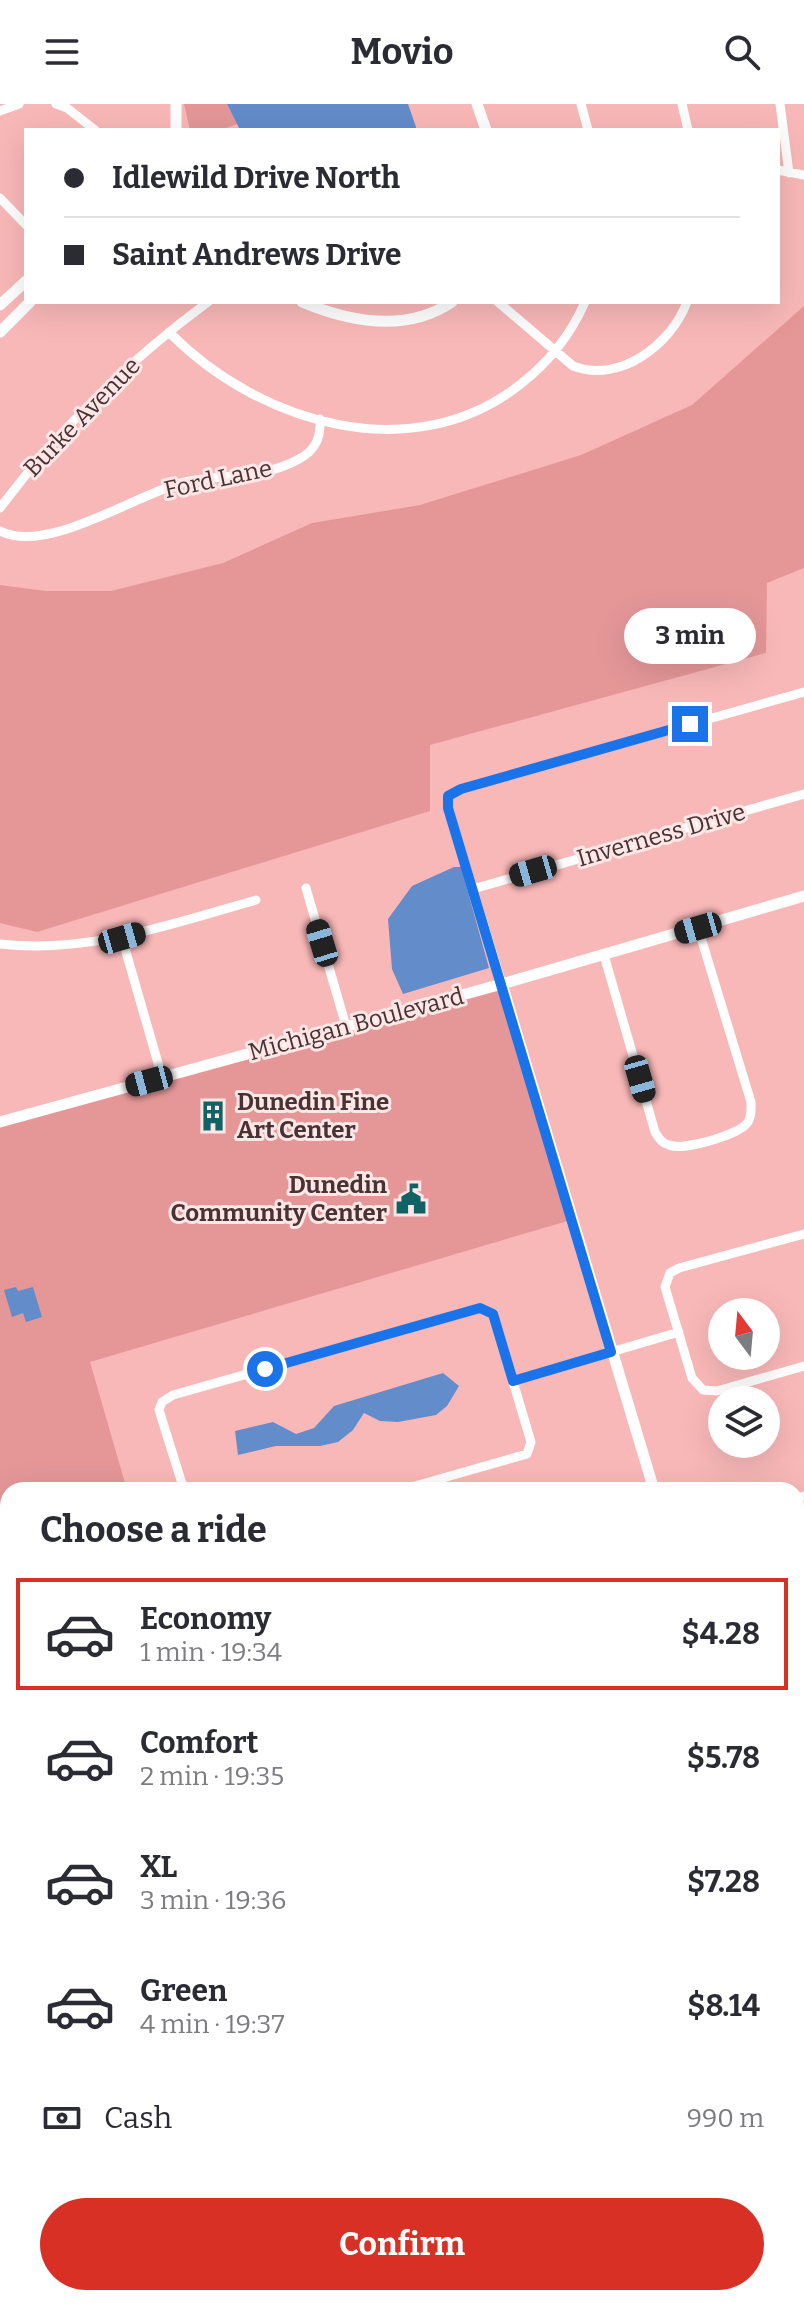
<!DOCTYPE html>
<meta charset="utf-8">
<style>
body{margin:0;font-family:Bitter,serif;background:#f7f7f7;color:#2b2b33;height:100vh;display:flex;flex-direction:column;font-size:30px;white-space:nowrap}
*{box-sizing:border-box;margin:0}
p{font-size:26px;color:#7c7c81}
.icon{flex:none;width:44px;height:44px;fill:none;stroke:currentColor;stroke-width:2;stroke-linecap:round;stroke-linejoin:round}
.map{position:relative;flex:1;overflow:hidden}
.side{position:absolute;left:0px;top:1378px;width:804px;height:824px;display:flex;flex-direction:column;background:#fff;border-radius:24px 24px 0 0;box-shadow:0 8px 32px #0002}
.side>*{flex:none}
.hud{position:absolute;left:24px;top:24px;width:756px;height:176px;border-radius:0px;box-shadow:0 8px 32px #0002;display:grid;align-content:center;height:176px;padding:0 40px;background:#fff}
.needle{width:52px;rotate:344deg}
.buttons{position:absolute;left:708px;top:1194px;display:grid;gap:16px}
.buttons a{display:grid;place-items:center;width:72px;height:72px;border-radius:50%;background:#fff;box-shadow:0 8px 32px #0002;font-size:40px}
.end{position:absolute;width:36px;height:36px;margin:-18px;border:10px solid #1a73e8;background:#fff;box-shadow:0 0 0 4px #fff}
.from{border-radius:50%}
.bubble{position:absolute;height:56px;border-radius:28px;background:#fff;box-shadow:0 8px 32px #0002;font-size:26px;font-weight:700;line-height:56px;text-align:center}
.car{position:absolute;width:24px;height:48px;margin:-24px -12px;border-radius:10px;box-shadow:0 0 6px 2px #0007;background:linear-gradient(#222 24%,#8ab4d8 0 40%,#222 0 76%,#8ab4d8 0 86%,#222 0)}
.hud b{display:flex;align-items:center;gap:28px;height:76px;font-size:30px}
.hud b+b{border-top:2px solid #e1e1e2}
.hud i{width:20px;height:20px;background:#2b2b33}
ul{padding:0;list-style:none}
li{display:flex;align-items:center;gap:24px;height:112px;margin:0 16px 12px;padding:0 24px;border:4px solid transparent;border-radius:0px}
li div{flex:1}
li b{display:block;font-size:30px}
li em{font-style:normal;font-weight:700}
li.on{border-color:#d93025}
li>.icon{width:72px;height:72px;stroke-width:1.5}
h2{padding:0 40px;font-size:36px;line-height:96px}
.pay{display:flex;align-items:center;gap:20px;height:88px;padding:0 40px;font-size:30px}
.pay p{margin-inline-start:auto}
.action{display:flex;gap:16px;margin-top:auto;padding:16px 40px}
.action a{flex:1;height:92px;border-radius:48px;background:#d93025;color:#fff;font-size:32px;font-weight:700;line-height:92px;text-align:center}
header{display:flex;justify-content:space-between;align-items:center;height:104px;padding:0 40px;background:#fff;font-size:36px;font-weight:700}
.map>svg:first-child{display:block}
.green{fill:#e59798}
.water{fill:#638cca}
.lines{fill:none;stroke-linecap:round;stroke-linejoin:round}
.canal{stroke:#638cca;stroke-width:9}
.minor{stroke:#fff;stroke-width:9}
.tertiary{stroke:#fff;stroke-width:11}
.route{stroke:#1a73e8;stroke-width:10}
.labels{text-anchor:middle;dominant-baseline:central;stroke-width:6;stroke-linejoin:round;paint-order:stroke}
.street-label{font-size:24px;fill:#4b3232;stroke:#fbe7e6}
.poi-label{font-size:24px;font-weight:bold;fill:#4b3232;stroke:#fbe7e6;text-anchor:start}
</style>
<header><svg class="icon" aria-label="menu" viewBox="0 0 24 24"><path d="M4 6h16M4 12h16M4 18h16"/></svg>Movio<svg class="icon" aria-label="search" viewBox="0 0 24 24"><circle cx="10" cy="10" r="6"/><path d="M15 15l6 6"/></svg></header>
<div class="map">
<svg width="804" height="2202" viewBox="0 0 804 2202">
<rect width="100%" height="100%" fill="#f9b8b8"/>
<path class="green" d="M184,0H227L237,20L221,26H190Z
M804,202V464L767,479L766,549L430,641V707L37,828L0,819V481L46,487H111L223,459L312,419L420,401L581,351L692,301Z
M502,880L571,1116L90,1258L127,1386H8V2194H94L96,2202H0V1020Z"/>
<path class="water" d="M227,0H408L417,26H240Z
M454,763H461L489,864L403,890L392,865L388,815L412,782Z
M16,1183L18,1187L33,1183L42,1213L26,1218L23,1209L12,1213L4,1186Z
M443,1269L459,1282L447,1302L436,1311L398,1318L380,1317L364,1309L353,1326L338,1338L320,1342H276L238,1351L235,1327L273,1318L296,1330L314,1324L334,1302Z
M2,1600L8,1602V1665L3,1669L5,1698L0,1702V1601Z
M0,1722L8,1723V1760H0Z"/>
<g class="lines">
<path class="canal" d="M0,1550L8,1548
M0,1862L8,1889"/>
<path class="minor" d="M56,0L67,4L95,26
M581,0L588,26
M682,0L688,26
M780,0L789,69
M0,7L19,0
M778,66L804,71
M0,94L26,121
M498,198L573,262C619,280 671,241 687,198
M169,228C259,320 414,366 522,279C550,257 571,230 585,198
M0,404C60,324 128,257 208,198
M0,427C48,451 135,390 185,378C223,370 264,375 299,355C316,346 321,333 320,315
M306,784L346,922
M473,785L804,690
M122,834L162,973
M0,840C89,850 171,820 256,796
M604,851L655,1028C659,1034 661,1039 669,1041C683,1047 740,1031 748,1018C752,1012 751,1005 751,998L698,824
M502,880L448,704V692L461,685L804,588
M804,1130L679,1164L670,1169L665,1183L692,1274L703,1286L717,1287L804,1262
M513,1277L679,1228
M184,1386L159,1306L162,1298L173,1291L480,1204L493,1210L531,1338L527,1350L401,1386
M796,1394L804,1392
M796,1525L804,1523
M796,1954L804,1952
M796,2064L804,2062
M171,2194L174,2202
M363,2194L365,2202
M308,2202L336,2194"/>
<path class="tertiary" d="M477,0L486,26
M176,26V0
M302,198C350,218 406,229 452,198
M0,201L26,177
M0,228L30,198
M502,880L654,1386
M0,1018L502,880L804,792
M796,1861L804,1887"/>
</g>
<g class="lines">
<path class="route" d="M265,1265L480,1204L493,1210L513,1277L611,1248L448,704V692L461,685L690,620"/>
</g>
<defs>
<g id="building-bare" transform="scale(2.4)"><path d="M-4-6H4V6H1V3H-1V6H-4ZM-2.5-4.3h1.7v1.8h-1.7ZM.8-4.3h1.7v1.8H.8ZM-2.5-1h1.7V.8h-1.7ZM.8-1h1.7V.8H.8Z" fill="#116265" stroke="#fbe7e6" stroke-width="2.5" paint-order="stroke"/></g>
<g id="civic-bare" transform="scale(2.4)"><path d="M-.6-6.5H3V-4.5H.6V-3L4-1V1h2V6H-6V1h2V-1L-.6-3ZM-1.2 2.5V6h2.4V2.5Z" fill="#116265" stroke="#fbe7e6" stroke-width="2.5" paint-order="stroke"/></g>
</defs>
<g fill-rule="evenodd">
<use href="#building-bare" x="213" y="1012"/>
<use href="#civic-bare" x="411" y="1095"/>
</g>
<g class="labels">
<g class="street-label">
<text transform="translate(82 313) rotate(-46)">Burke Avenue</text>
<text transform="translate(218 375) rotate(-12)">Ford Lane</text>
<text transform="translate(661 731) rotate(-16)">Inverness Drive</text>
<text transform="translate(356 920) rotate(-15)">Michigan Boulevard</text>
</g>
<g class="poi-label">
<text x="237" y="998">Dunedin Fine<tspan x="237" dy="28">Art Center</tspan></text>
<text x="387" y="1081" text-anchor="end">Dunedin<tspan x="387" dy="28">Community Center</tspan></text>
</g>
</g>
</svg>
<div class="buttons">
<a><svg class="needle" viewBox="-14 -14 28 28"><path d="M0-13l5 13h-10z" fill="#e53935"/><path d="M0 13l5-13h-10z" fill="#7c7c81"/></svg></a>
<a><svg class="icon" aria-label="layers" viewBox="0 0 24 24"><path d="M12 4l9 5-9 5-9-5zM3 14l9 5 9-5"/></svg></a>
</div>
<i class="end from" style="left:265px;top:1265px"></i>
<i class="end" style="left:690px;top:620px"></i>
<div class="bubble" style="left:624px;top:504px;width:132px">3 min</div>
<i class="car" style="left:533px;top:767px;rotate:254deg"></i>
<i class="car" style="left:698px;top:824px;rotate:254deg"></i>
<i class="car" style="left:122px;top:834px;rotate:74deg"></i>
<i class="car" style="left:322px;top:839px;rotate:343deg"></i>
<i class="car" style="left:640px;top:975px;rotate:164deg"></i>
<i class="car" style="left:149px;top:977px;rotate:255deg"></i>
<div class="hud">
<b><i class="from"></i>Idlewild Drive North</b>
<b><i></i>Saint Andrews Drive</b>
</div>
<section class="side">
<h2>Choose a ride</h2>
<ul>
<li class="on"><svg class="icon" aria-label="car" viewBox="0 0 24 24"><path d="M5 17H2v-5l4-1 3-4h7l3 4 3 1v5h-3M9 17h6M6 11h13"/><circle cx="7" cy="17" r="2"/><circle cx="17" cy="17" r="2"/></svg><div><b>Economy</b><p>1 min · 19:34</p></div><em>$4.28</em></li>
<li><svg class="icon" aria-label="car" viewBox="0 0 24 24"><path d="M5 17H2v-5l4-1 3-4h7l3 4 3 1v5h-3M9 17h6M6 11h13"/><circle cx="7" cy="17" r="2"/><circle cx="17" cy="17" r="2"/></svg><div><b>Comfort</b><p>2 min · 19:35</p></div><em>$5.78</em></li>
<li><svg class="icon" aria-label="car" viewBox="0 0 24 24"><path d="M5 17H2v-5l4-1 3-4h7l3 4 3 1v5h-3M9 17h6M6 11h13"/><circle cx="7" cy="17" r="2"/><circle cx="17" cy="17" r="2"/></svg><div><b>XL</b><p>3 min · 19:36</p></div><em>$7.28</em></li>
<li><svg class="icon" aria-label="car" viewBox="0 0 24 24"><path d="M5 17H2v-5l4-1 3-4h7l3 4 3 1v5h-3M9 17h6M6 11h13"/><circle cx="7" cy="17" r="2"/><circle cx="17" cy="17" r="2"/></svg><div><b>Green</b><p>4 min · 19:37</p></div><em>$8.14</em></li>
</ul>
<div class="pay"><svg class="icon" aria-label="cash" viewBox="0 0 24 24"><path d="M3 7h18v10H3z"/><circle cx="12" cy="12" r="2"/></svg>Cash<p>990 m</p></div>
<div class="action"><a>Confirm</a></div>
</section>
</div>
